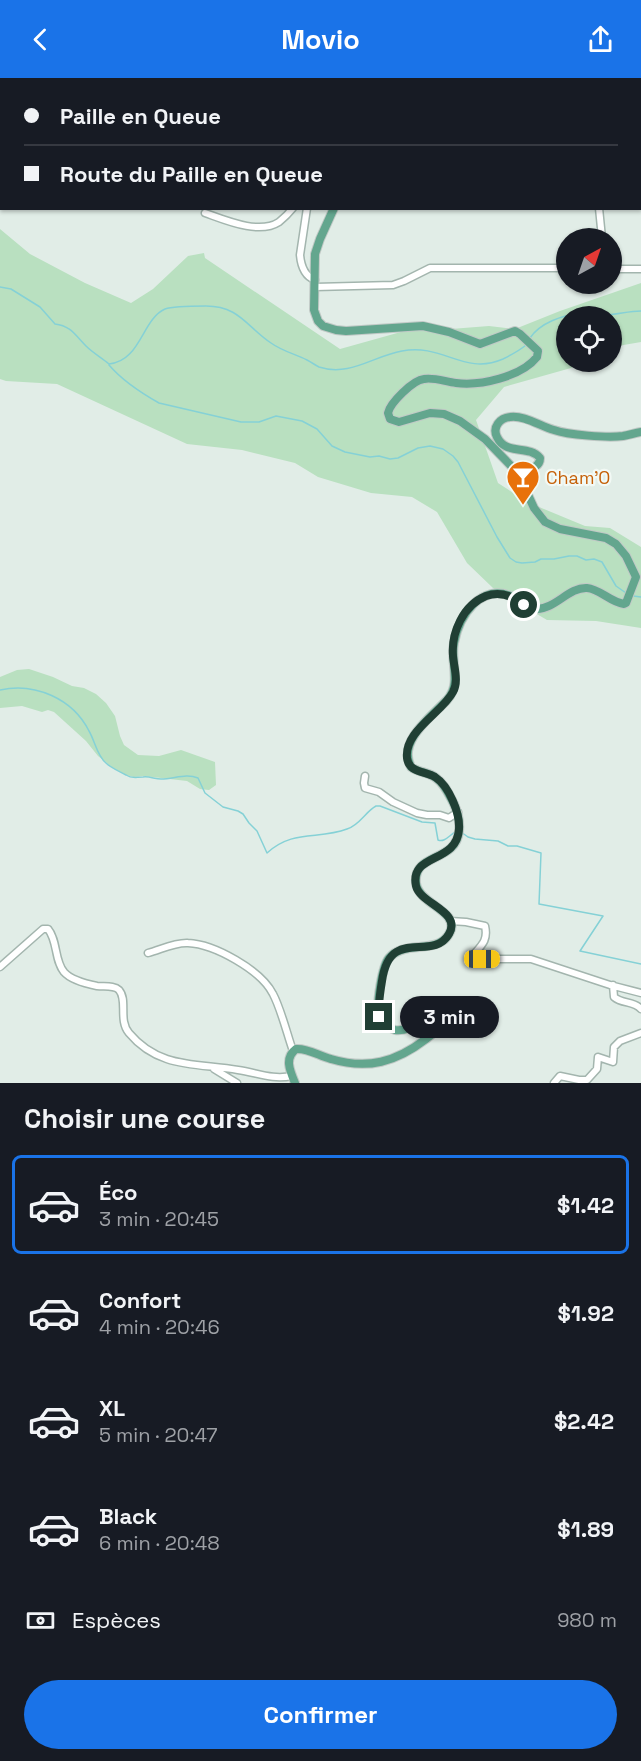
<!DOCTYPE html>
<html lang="fr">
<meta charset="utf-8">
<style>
body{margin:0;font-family:"Space Grotesk",sans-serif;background:#20242c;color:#f1f3f6;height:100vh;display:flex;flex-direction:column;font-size:22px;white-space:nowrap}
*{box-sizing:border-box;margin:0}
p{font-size:20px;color:#9ea1a6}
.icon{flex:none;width:33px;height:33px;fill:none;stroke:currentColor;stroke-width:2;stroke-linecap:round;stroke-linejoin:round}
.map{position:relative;height:1005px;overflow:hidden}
.side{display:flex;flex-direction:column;background:#171b24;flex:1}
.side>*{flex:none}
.guide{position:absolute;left:0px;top:0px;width:642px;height:132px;box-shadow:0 2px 4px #0004;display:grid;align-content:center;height:132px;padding:0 24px;background:#171b24}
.needle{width:39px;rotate:40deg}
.tools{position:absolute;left:556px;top:150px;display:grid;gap:12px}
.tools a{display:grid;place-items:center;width:66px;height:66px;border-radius:50%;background:#171b24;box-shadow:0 2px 4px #0004;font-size:30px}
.end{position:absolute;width:27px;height:27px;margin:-14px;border:8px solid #203f34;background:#fff;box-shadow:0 0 0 3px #fff}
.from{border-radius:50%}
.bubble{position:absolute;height:42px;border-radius:21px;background:#171b24;box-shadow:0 2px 4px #0004;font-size:20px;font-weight:800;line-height:42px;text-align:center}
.car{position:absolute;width:18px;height:36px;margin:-18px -9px;border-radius:8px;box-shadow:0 0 4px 2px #0007;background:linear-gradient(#f5c518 24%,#345 0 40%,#f5c518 0 76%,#345 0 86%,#f5c518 0)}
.guide b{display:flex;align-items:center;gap:21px;height:57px;font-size:22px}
.guide b+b{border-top:2px solid #363941}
.guide i{width:15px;height:15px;background:#f1f3f6}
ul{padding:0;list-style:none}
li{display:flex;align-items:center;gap:18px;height:99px;margin:0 12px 9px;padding:0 12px;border:3px solid transparent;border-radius:9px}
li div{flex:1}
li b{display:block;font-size:22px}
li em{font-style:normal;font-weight:800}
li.current{border-color:#1a73e8}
li>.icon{width:54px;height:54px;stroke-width:1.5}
h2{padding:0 24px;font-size:27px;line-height:72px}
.pay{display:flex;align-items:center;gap:15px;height:66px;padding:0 24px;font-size:22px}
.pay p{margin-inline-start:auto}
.button{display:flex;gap:12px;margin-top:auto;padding:12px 24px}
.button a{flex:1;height:69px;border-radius:36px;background:#1a73e8;color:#fff;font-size:24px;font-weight:800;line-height:69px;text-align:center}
header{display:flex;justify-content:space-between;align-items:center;height:78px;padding:0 24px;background:#1a73e8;color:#fff;font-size:27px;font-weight:800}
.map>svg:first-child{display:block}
.green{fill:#b9e0c0}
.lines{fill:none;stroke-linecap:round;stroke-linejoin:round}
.stream{stroke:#85d1d6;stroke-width:1.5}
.minor-casing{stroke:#a3b5ae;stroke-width:9}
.major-casing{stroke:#c1c9c6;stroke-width:10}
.minor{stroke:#fff;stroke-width:6}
.major{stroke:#63a68e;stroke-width:8}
.route{stroke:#203f34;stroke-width:8}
.labels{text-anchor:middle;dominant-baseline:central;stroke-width:4.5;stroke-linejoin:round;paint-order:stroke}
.food-label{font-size:18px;fill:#c56008;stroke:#f2f9f5;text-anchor:start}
</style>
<header><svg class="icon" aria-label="back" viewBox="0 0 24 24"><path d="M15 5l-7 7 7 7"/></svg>Movio<svg class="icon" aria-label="share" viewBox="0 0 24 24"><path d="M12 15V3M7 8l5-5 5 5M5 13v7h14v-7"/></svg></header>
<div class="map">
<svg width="641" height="1005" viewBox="0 0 641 1005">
<rect width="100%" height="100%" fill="#e1ede7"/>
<path class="green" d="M0,151L30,176L85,205L131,225L153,211L188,178L204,175L205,180L340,271L408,252V248L425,253L489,248L515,251L560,233L641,205V264L612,269V238H567V284H582L571,290L504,309L476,342L498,405L527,424L585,448L610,450L641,469V550L596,543L547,542L493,510L467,485L437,434L412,419L371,415L318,399L295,385L242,372L187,366L57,306L6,303L0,301Z
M29,591L53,599L72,608L84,610L96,616L106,625L115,638L120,658L124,667L138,677L159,678L181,672L215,684L216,707L209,712L200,711L187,703L144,698L134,699L126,697L112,689L98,678L86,663L54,634L48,632L42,634L22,628L0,630V599L17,592Z"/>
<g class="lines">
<path class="stream" d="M0,209L11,211L40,229L55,246C71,248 75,257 86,268C93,275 102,280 109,286C141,283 142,241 165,231C173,228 196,228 206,228C239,228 246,248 271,265C282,273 295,276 307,282C311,284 315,287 319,289C350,299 373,278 402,273C443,265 464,298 503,281C511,277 519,273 526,267
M530,260C540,245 562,237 580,236C587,236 595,238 603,237C616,237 628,233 641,233
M109,287C121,301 143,316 159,325L241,344H259L276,338L302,343L317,351L332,368L345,374L370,379L379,378L390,381L398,380L418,370L430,368L443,371L453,378L458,384L497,459L510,480L516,484L522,485L535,484L541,481H554L569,478H577L586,482L594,481L602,484L616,508L626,515
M633,518L641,519
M0,612C35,604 73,621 89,653C95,663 97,678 106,685C111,690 119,693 126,697C132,701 136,699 143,699C149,698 155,701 161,701C174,701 186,695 198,700L205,715L223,729L238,733L243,736L249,745L257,753L267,775C293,751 318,762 347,751C360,747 365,734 376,728H380L422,744L435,745L438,762C445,765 450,756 457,753
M461,754L468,759L475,761L498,763L508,768H517L541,775L539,826L603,838L580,873L641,886"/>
<g class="minor-casing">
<path id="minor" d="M276,0L278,2
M356,0L359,2
M617,2L621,0
M640,104L641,103
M307,130L300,177C301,188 304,198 315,202
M599,130L602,160
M205,135C225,142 259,157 279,144C284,140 289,135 293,130
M612,191H641
M315,209L393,207L404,203L430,190H567
M365,698L364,705L365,710L379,714L393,724L417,735L427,737H440L449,740L458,734
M450,843L466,844L485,848C488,861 483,866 475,875V878L478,881H531L610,907L641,915
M148,875C160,872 175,864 188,865C214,866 261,892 273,916C281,931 287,956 293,973
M0,889L43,851H48C58,863 54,882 64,894C71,902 87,906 97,908C104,909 114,907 119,912C128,922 118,942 129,955C159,991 197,985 238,992C258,995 272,1002 292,998
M613,907L614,919C622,926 634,923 641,931
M214,991L237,1005
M554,1005L560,998L579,1002H587L597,991L598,979L613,984L614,969L620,963L641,955"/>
</g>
<g class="major-casing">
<path id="major" d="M388,2L389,0
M518,395C527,391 540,391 540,380C528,366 506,378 497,359C492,349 500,340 510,339C524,337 540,348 554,352C568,357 608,360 623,358C629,357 635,355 641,354
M295,1005C290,993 284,980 296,971C308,970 319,978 331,981C368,992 396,984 426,961C434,955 442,950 438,939L433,937C420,942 410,954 395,952C388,950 381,944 379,938C376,927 382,888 389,880C405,861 439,878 450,854C460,833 418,826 416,805C413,774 456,785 459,753C460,743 458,735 454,726C449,717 445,706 436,700C429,694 419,695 411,689C397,663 432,638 447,622C462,605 450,585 454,565C459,538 481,504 513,519C521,523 527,531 537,531C555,531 569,509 587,510C600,511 610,524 624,526L626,525L636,499L626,478L616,466L606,460L560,451L545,444L534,430L518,395L485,361L460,343L444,336L430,335L399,344L390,341L388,335C390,325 413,302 424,301C434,299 446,304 456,305C480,308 521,299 537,279L538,273L520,256L515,253L480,266L449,254L423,248L346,253L336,252L323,248L318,243L314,232L315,176L320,161L334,130"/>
</g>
<use href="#minor" class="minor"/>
<use href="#major" class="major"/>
</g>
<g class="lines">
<path class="route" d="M379,939C378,926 380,915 382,903C390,847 432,885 449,856C462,833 420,826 416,808C409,775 457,786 459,751C460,735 449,708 435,699C425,693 409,695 407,680C404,653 442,635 453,614C459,603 454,590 453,578C451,555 463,527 486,518C500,513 513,518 524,527"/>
</g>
<defs>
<g id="bar-pin" transform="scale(1.725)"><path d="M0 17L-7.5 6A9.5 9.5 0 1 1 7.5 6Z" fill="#e8710a" stroke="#f2f9f5"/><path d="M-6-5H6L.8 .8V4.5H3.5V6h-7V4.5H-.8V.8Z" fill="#fff"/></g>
</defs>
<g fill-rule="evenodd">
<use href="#bar-pin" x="523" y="399"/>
</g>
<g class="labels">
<g class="food-label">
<text x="546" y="399">Cham'O</text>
</g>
</g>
</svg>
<div class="tools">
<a><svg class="needle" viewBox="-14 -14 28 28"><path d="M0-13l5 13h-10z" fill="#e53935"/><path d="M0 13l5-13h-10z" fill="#9ea1a6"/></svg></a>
<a><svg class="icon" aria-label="locate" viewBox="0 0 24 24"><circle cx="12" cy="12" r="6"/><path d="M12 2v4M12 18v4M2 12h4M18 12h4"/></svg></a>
</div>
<i class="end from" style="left:524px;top:527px"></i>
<i class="end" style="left:379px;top:939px"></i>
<div class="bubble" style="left:400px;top:918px;width:99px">3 min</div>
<i class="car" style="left:482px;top:881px;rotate:90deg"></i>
<div class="guide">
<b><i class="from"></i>Paille en Queue</b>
<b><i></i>Route du Paille en Queue</b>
</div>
</div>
<section class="side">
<h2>Choisir une course</h2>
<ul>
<li class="current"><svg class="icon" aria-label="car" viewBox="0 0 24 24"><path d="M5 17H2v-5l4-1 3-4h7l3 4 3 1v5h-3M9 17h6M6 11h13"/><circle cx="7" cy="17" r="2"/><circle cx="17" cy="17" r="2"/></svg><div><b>Éco</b><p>3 min · 20:45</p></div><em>$1.42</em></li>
<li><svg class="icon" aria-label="car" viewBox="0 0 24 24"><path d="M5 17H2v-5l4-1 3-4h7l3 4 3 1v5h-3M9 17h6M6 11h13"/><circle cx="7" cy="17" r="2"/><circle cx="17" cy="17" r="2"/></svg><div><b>Confort</b><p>4 min · 20:46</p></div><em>$1.92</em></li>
<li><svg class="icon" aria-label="car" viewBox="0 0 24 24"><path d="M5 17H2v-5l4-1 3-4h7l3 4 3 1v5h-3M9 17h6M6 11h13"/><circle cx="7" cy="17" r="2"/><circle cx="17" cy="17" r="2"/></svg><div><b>XL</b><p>5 min · 20:47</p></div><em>$2.42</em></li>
<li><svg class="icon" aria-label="car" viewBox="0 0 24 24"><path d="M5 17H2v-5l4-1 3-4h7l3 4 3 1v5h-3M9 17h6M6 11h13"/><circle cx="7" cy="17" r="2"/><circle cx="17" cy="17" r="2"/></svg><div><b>Black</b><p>6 min · 20:48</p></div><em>$1.89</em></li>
</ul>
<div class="pay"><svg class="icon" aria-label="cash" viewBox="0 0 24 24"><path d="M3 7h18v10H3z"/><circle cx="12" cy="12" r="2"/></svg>Espèces<p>980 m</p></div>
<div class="button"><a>Confirmer</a></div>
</section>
